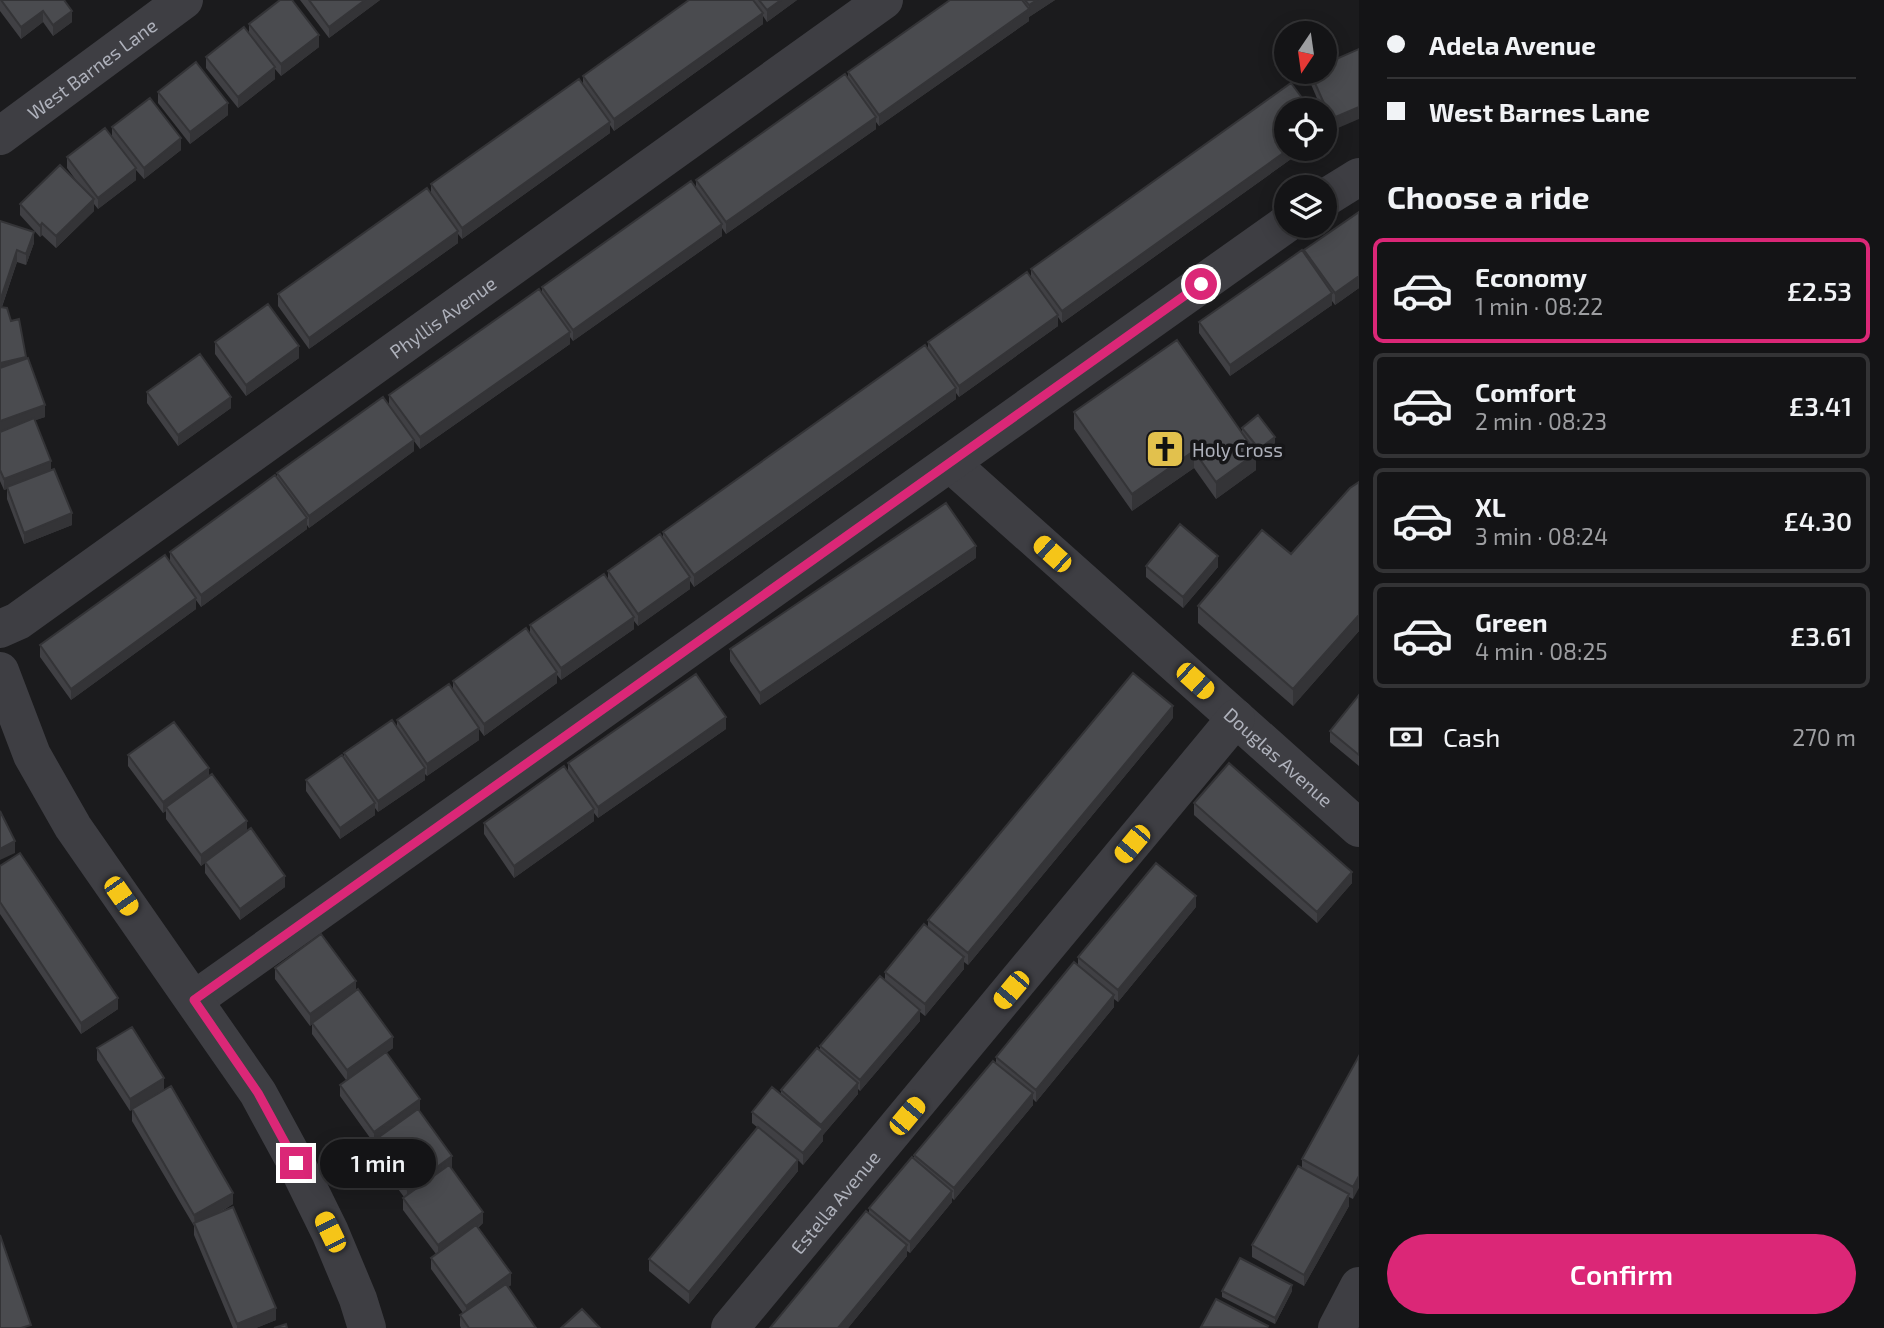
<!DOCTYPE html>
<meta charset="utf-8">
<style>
body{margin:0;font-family:"Exo 2",sans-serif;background:#212123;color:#f1f3f6;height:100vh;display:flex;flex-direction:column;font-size:26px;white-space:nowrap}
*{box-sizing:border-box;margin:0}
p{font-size:23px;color:#9d9ea1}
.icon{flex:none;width:38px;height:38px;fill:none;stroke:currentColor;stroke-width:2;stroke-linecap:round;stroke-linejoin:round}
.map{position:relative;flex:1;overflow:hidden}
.side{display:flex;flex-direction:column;background:#141416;width:525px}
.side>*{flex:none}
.banner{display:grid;align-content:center;height:154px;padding:0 28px;background:#141416}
.needle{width:46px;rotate:193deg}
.tools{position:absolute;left:1274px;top:21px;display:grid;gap:14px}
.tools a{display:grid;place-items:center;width:63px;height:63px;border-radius:50%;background:#141416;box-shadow:0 4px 18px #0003,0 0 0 2px #333335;font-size:35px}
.end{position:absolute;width:32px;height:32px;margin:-16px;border:9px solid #db2777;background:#fff;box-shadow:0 0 0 4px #fff}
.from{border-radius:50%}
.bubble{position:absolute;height:49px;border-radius:24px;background:#141416;box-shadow:0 4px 18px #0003,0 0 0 2px #333335;font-size:23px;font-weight:600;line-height:49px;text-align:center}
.car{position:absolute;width:21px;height:42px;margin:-21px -10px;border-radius:9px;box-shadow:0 0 5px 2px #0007;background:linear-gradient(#f5c518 24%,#345 0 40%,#f5c518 0 76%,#345 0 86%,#f5c518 0)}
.banner b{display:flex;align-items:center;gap:24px;height:66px;font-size:26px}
.banner b+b{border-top:2px solid #333335}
.banner i{width:18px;height:18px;background:#f1f3f6}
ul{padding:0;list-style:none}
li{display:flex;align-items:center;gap:21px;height:105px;margin:0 14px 10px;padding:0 14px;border:4px solid #333335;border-radius:10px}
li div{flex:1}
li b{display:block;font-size:26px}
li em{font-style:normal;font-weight:600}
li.selected{border-color:#db2777}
li>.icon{width:63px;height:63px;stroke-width:1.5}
h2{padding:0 28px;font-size:32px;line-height:84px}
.pay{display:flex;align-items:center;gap:18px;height:77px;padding:0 28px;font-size:26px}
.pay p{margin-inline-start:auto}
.action{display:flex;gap:14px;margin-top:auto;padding:14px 28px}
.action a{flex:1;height:80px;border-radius:42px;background:#db2777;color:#fff;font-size:28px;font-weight:600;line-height:80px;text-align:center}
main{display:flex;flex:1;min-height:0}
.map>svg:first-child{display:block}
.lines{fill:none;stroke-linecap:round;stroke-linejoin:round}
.minor{stroke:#3e3e43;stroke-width:38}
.tertiary{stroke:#3e3e43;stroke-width:38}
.wall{fill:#404044}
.shaded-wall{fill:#343437}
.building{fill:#4a4b4f;stroke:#343437;stroke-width:2}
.route{stroke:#db2777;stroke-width:9}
.labels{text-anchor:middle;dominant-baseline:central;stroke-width:7;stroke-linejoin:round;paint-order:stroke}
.street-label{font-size:19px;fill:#aeb1bb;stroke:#161618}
.poi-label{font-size:19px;fill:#aeb1bb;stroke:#161618;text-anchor:start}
</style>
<main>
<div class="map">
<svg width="1359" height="1328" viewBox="0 0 1359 1328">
<rect width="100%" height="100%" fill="#1b1b1d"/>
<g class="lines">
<g class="minor">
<path d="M1325,198L1359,177"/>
<path id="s1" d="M950,463L1359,828"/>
<path id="s2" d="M0,629L18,621L884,0"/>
<path d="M194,1000L1286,224"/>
<path id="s3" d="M730,1328L1236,718"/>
<path d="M1337,1328L1359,1286"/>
</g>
<g class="tertiary">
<path id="s4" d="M0,136L184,0"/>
<path d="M0,671L32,755L73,827L258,1093L296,1163L330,1232L358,1299L367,1328"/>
</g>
</g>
<path class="wall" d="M0,0H64L72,22L53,36L43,22L21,39L0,11Z
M300,0H380L329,38Z
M689,0H797L767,22L763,16V24L614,131L610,125V133L462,239L458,234V243L309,349L278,306V294L431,194V184L583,85V76Z
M950,0H1055L1029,17V21L879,126L876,122V129L726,234L722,228V236L573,341L570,337V344L420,449L414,441V451L309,528L307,525V529L201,607L196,600V609L71,700L40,657V645L170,561V552L277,479V473L389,406V395L542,293V287L696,187V180L848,78V72Z
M249,24L319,47L281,76L275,69V79L238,108L206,68V57L249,34Z
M1359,49L1331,131L1325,116V110H1322L1310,82V72Z
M158,92L228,115L190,144L158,103Z
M112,127L181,150L144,179L136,170V180L98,209L94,204V211L56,248L42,235L40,237L20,215V204L78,183L67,168V157L112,137Z
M1286,149H1305L1062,323L1058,317V326L959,397L956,393V399L694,587L690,581V589L638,626L634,621V629L561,680L557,675V683L484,736L479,729V740L427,776L425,774V780L378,812L375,808V815L340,839L306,791V780L344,759V753L397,726V720L453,690V681L530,635V625L608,579V571L663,539V532L928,350V342L1031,277V269Z
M1359,212V288L1335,305L1332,301V305L1230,376L1199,333V322L1304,254V250Z
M0,221L34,243L26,265L17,262L2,307L11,321L26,359L45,417L35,420L51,470L72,525L24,544L7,499V489L4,490L0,481Z
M215,342L299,358L246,396L215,354Z
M147,392L231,408L178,446L147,403Z
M1074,412L1242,433V428L1275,443L1259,455L1248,441L1256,470L1216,499L1194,468L1132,511L1074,429Z
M1359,482V631L1293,706L1198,623V606L1291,554Z
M976,558L760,705L730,661V649Z
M1146,566L1218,567L1183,608L1146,577Z
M1359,695V766L1330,742V731Z
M1173,718L968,965L964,962V969L925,1016L920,1012V1021L860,1091L858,1089V1094L823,1135V1141L803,1165L798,1160V1171L689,1304L649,1271V1259L757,1127L752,1123V1112L781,1094V1090L820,1051V1046L885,980V972L928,927V920Z
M726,729L598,818L594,813V821L514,878L484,834V823L568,772V763Z
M128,755L209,777L285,887L240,920L205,873V863L201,866L166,819V811L163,813L128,766Z
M1194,803L1352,883L1317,923L1194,815Z
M0,866L118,1009L81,1034L0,914Z
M1196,907L1118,1002L1114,999V1007L1036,1102L1033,1099V1105L954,1200L952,1198V1202L910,1253L907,1251V1256L848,1328H770L869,1213V1208L914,1159V1155L996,1064V1057L1078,965V957Z
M275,968L356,991L393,1048L386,1053L420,1110L419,1111L483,1223L478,1228L511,1285L508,1287L536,1328H461L460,1326V1315L463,1313L431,1269V1258L436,1254L403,1210V1198L404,1197L372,1154L373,1142L340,1096V1085L346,1080L312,1034V1024L310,1026L275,979Z
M97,1048L164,1089L143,1103L233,1204L219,1213L276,1320L256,1328H233L194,1235V1226L132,1121V1109L130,1111L97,1060Z
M1359,1056L1353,1199L1349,1197V1206L1304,1286L1252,1257V1245L1302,1168V1159Z
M1222,1291H1292L1275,1324L1222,1297Z"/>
<path class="shaded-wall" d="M365,0H380L329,38V27Z
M781,0H797L767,22V10Z
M1037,0H1055L1029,17V21L879,126V115L1029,10V5Z
M43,11V22L21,39V27Z
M72,11V22L53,36V25Z
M763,13V24L614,131V119Z
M319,35V47L281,76V64Z
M275,67V79L238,108V97Z
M228,103V115L190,144V132Z
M1359,107V119L1331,131V119Z
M876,117V129L726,234V222Z
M610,122V133L462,239V228Z
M181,138V150L144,179V168Z
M1289,149H1305L1062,323V311Z
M136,168V180L98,209V198Z
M94,199V211L56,248V236Z
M42,223V235L40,237V226Z
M722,224V236L573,341V330Z
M458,231V243L309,349V338Z
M34,232V243L26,265V254Z
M17,250V262L0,312V301Z
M1359,276V288L1335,305V293Z
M1332,293V305L1230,376V365Z
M1058,315V326L959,397V386Z
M570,332V344L420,449V437Z
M299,346V358L246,396V385Z
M26,357V368L0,374V363Z
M956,388V399L694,587V575Z
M231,397V408L178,446V435Z
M45,405V417L0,433V421Z
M1275,437V443L1259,455V449Z
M414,440V451L309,528V516Z
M1194,451V468L1132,511V494Z
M1256,453V470L1216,499V482Z
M51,461V472L4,490V479Z
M72,513V525L24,544V533Z
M307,518V529L201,607V595Z
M976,546V558L760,705V693Z
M1218,556V567L1183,608V597Z
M690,577V589L638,626V614Z
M196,598V609L71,700V689Z
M1359,615V631L1293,706V689Z
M634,617V629L561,680V668Z
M557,672V683L484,736V724Z
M1173,706V718L968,965V953Z
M726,717V729L598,818V807Z
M479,728V740L427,776V764Z
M209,768V780L166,807V811L163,813V802Z
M425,768V780L378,812V801Z
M375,803V815L340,839V828Z
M594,809V821L514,878V866Z
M247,821V833L201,866V855Z
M15,841V853L0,860V849Z
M1352,872V883L1317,923V912Z
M285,876V887L240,920V909Z
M1196,896V907L1118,1002V990Z
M964,957V969L925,1016V1004Z
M356,981V993L310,1026V1014Z
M1114,995V1007L1036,1102V1090Z
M118,998V1009L81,1034V1023Z
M920,1010V1021L860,1091V1080Z
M393,1037V1048L347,1081V1070Z
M164,1078V1089L130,1111V1099Z
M858,1083V1094L823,1135V1141L803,1165V1153L821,1131V1125Z
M1033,1093V1105L954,1200V1188Z
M420,1099V1110L374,1144V1132Z
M452,1156V1167L407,1201V1189Z
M798,1160V1171L689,1304V1292Z
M1359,1176V1188L1353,1199V1187Z
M952,1191V1202L910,1253V1242Z
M233,1193V1204L195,1226L194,1215Z
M1349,1194V1206L1304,1286V1275Z
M483,1212V1223L438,1256V1245Z
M907,1245V1256L848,1328H838Z
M511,1273V1285L466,1317V1306Z
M1292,1285V1291L1275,1324V1318Z
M276,1308V1320L256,1328H237V1324Z"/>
<path class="building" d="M1,0H64L72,11L53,25L43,11L21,27Z
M280,0H292L319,35L281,64L249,24Z
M309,0H365L329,27Z
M689,0H753L763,13L614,119L583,76Z
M759,0H781L767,10Z
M950,0H1022L1029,9L879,115L848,72Z
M1025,0H1037L1029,5Z
M244,27L275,67L238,97L206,57Z
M1359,49V107L1331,119L1310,72H1325V64Z
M196,62L228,103L190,132L158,92Z
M845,74L876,117L726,222L696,180Z
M579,79L610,122L462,228L431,184Z
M1291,83L1311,110H1286V149H1289L1062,311L1031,269Z
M150,98L181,138L144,168L112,127Z
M105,128L136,168L98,198L67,157Z
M60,165L94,199L56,236L42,223L40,226L20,204Z
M691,181L722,224L573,330L542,287Z
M427,188L458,231L309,338L278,294Z
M1359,212V276L1335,293L1304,250Z
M0,221L34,232L26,254L17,250L0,301Z
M1302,250L1332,293L1230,365L1199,322Z
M1027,272L1058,315L959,386L928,342Z
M539,289L570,332L420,437L389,395Z
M268,304L299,346L246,385L215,342Z
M0,307L7,308L11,321L19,319L26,357L0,363Z
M1177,340L1256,453L1216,482L1194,451L1132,494L1074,412Z
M925,345L956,388L694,575L663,532Z
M200,354L231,397L178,435L147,392Z
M28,358L45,405L0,421V368Z
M383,397L414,440L309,516L277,473Z
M1258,415L1275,437L1259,449L1242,428Z
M34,418L51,461L4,479L0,470V432Z
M54,469L72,513L24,533L7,487Z
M275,475L307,518L201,595L170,552Z
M1359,482V615L1293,689L1198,606L1262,530L1291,554L1350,488Z
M946,503L976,546L760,693L730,649Z
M1180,524L1218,556L1183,597L1146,566Z
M660,534L690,577L638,614L608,571Z
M165,555L196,598L71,689L40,645Z
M604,574L634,617L561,668L530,625Z
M526,628L557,672L484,724L453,681Z
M1133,673L1173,706L968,953L928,920Z
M696,674L726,717L598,807L568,763Z
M449,684L479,728L427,764L397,720Z
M1359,695V755L1330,731Z
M392,720L425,768L378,801L344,753Z
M174,722L209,768L163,802L128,755Z
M342,755L375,803L340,828L306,780Z
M1229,763L1352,872L1317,912L1194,803Z
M564,766L594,809L514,866L484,823Z
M212,774L247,821L201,855L166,807Z
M0,811L15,841L0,849Z
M251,828L285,876L240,909L205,862Z
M20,853L118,998L81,1023L0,902V866Z
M1156,863L1196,896L1118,990L1078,957Z
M924,924L964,957L925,1004L885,972Z
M321,934L356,981L310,1014L275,968Z
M1074,962L1114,995L1036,1090L996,1057Z
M880,976L920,1010L860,1080L820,1046Z
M358,989L393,1037L347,1070L312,1023Z
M132,1027L164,1078L130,1099L97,1048Z
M817,1048L858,1083L821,1125L781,1090Z
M386,1052L420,1099L374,1132L340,1085Z
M1359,1056V1176L1353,1187L1302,1159Z
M993,1061L1033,1093L954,1188L914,1155Z
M171,1086L233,1193L194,1215L132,1109Z
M772,1087L823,1129L803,1153L752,1112Z
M418,1109L452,1156L407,1189L372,1142Z
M758,1127L798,1160L689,1292L649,1259Z
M912,1157L952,1191L910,1242L869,1208Z
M449,1165L483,1212L438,1245L403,1198Z
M1298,1166L1349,1194L1304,1275L1252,1245Z
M233,1207L276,1308L237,1324L194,1223Z
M866,1211L907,1245L838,1328H770Z
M476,1225L511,1273L466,1306L431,1258Z
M0,1235L31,1325L21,1328H0Z
M1240,1258L1292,1285L1275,1318L1222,1291Z
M506,1284L536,1328H469L460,1315Z
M1216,1299L1268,1326L1267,1328L1201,1327Z
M582,1309L600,1328H561Z
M286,1324L287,1328H274Z"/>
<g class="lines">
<path class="route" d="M296,1163L258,1093L194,1000L1201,284"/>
</g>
<defs>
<g id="church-square" transform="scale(2.0125)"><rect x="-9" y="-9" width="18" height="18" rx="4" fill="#e2c14d" stroke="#161618"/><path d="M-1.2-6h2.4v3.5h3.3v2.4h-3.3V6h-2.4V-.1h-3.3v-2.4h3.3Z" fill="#111"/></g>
</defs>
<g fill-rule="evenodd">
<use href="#church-square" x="1165" y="449"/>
</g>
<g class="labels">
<g class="street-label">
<text stroke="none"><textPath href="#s4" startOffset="114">West Barnes Lane</textPath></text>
<text stroke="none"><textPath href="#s2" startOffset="542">Phyllis Avenue</textPath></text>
<text stroke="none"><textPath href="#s1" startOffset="441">Douglas Avenue</textPath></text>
<text stroke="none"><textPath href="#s3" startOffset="164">Estella Avenue</textPath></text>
</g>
<g class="poi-label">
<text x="1192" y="449">Holy Cross</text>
</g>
</g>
</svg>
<div class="tools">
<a><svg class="needle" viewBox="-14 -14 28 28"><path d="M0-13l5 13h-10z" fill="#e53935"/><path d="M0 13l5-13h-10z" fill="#9d9ea1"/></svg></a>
<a><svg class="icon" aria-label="locate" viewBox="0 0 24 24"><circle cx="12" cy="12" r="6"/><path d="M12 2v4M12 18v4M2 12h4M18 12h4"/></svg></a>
<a><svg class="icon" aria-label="layers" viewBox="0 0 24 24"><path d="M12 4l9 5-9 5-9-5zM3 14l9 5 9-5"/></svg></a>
</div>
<i class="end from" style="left:1201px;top:284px"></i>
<i class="end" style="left:296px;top:1163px"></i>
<div class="bubble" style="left:320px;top:1139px;width:116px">1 min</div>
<i class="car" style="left:1052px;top:554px;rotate:312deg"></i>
<i class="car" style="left:1195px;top:681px;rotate:132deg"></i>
<i class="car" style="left:1132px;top:844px;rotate:220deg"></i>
<i class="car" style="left:121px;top:896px;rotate:145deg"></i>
<i class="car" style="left:1011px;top:990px;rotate:220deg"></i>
<i class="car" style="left:907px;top:1116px;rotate:40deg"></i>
<i class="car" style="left:330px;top:1232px;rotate:334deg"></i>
</div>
<section class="side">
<div class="banner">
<b><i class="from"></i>Adela Avenue</b>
<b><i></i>West Barnes Lane</b>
</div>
<h2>Choose a ride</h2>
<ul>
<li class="selected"><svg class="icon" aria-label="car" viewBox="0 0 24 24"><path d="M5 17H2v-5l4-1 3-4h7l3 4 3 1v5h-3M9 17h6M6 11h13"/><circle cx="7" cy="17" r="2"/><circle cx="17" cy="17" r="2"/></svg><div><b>Economy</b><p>1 min · 08:22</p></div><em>£2.53</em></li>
<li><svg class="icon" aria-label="car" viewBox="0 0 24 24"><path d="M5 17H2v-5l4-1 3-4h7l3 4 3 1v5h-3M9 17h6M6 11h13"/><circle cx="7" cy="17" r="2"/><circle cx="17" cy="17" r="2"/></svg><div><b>Comfort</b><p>2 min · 08:23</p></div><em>£3.41</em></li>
<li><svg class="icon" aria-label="car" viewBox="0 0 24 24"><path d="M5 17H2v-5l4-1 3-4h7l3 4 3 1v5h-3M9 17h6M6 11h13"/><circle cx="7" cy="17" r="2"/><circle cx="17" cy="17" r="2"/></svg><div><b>XL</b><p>3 min · 08:24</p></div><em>£4.30</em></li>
<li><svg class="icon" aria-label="car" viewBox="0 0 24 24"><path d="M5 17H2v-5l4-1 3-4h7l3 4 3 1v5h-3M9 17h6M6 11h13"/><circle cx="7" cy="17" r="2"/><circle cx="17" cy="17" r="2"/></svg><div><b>Green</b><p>4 min · 08:25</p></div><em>£3.61</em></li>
</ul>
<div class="pay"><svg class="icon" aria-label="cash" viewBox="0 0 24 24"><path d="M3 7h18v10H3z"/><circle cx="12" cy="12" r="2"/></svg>Cash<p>270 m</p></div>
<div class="action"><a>Confirm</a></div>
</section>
</main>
